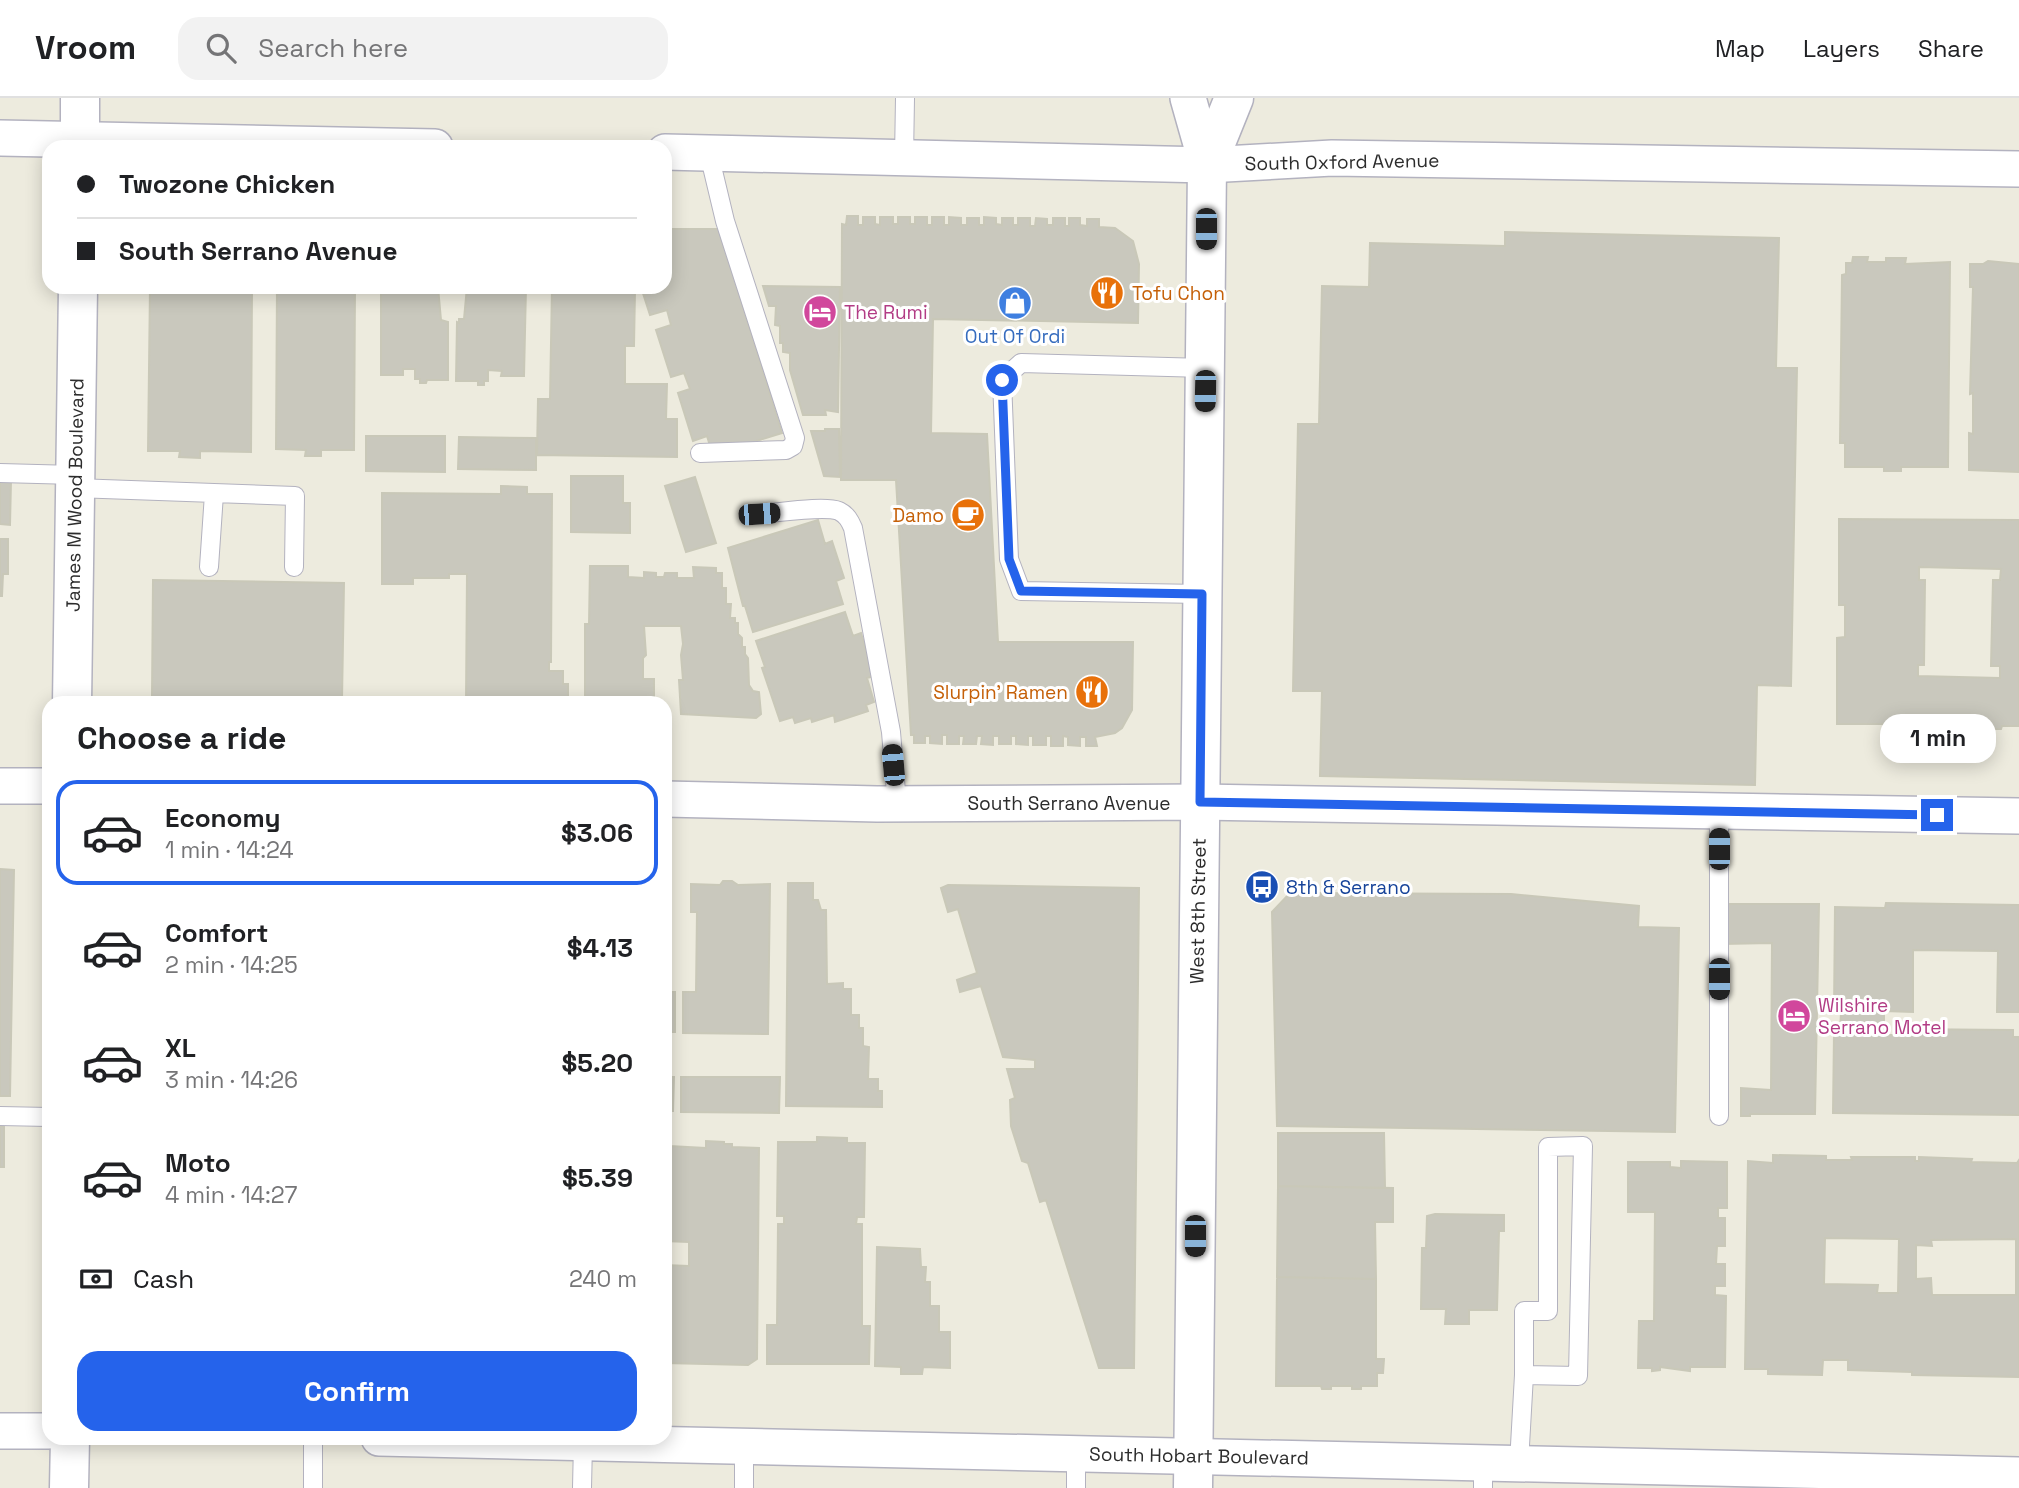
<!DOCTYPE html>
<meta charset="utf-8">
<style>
body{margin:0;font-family:"Space Grotesk",sans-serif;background:#f2f2f2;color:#202124;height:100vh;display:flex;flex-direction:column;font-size:26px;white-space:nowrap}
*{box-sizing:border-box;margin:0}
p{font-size:23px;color:#757577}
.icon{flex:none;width:38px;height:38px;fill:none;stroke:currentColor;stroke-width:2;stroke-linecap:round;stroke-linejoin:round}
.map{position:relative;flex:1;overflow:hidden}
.side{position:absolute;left:42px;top:598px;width:630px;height:749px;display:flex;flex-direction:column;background:#fff;border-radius:21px;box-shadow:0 4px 18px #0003}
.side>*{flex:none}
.banner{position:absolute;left:42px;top:42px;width:630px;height:154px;border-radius:21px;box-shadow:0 4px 18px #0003;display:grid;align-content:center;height:154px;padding:0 35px;background:#fff}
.end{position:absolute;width:32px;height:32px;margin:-16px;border:9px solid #2563eb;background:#fff;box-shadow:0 0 0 4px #fff}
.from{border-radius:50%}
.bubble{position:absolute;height:49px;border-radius:21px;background:#fff;box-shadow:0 4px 18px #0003;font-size:23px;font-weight:800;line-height:49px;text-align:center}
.car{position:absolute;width:21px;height:42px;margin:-21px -10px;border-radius:9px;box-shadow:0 0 5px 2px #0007;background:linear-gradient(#222 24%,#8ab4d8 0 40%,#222 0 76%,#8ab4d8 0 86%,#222 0)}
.banner b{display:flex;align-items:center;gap:24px;height:66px;font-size:26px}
.banner b+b{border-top:2px solid #e0e0e0}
.banner i{width:18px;height:18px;background:#202124}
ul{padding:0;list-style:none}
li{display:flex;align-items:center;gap:21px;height:105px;margin:0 14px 10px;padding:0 21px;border:4px solid transparent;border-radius:21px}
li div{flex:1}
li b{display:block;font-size:26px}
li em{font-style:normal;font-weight:800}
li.active{border-color:#2563eb}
li>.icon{width:63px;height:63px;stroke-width:1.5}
h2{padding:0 35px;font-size:32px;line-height:84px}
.pay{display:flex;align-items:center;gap:18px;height:77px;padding:0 35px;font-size:26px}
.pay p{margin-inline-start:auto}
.button{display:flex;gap:14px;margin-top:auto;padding:14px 35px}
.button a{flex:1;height:80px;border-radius:21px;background:#2563eb;color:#fff;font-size:28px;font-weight:800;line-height:80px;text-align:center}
header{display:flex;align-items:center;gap:42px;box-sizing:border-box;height:98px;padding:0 35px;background:#fff;border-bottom:2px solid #e0e0e0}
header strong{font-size:33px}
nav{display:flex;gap:38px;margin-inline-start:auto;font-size:24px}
.search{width:490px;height:63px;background:#f2f2f2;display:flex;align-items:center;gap:18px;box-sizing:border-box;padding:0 24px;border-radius:21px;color:#757577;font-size:26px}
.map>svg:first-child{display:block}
.building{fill:#c9c8bd;stroke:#c9c8b8;stroke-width:2;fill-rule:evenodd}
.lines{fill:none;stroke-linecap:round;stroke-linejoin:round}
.service-casing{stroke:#b3b2bf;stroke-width:20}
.minor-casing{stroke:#b3b2bf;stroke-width:38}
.tertiary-casing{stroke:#b3b2bf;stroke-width:41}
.secondary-casing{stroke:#b3b2bf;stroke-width:41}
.service{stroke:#fff;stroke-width:18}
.minor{stroke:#fff;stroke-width:35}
.tertiary{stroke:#fff;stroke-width:38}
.secondary{stroke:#fff;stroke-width:38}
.route{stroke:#2563eb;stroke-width:9}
.labels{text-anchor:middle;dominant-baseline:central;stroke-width:6;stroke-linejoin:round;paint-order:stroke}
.street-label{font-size:19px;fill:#2c2c2c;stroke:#fff}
.food-label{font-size:19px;fill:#c56008;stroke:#fff;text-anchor:end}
.hotel-label{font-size:19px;fill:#b23c85;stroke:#fff;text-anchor:start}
.shop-label{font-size:19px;fill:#366cbe;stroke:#fff}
.transit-label{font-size:19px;fill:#164399;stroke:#fff;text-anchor:start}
</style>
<header>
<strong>Vroom</strong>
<div class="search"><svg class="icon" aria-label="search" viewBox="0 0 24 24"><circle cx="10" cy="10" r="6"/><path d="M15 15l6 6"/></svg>Search here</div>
<nav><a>Map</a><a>Layers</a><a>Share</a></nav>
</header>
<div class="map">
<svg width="2019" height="1390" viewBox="0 0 2019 1390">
<rect width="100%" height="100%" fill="#edebde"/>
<path class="building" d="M847,118H858V127H863V119H875V126L880,127V119H893V126H898V119H910V126H915V119H927V127H932V119H944V127H949V119L961,120V127H967V120H979V127H984V119L996,120V126L1002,127V120H1013V127H1018V120H1030V128H1035L1036,120L1047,121V127H1053V120H1065V128H1069V120H1080V127L1087,128V121H1099V129L1115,130L1133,143L1139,166L1138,225L933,221L931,335L987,336L998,544H1133L1132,612L1122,630L1115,635L1095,639L1097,648H1086V639H1080V648L1068,647V639L1063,638V648H1051V638H1046V647H1033V638H1028V647L1016,646V638H1011V646H999V638H993V647L981,646L982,638H977L976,646H963L964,638H959V646H947V637H942V646L930,645V638H925V645H914V637H911L896,382H841L842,126L846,127Z
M665,131H719L782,335L734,350L733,345L711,351L707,338L693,343L678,295L690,291L684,275L671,279L656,232L671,227L667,212L650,217L641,189H665Z
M1505,134L1779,140L1776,270H1797L1791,588L1757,587L1755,687L1320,678L1322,593H1293L1298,326H1319L1322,188L1369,189L1370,145L1505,148Z
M1853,159H1868L1867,164H1886V160H1906L1905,166L1950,164L1948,369H1901V373H1884V369H1845V345H1840L1842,177L1846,176V165H1852Z
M1988,163L2019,166V374L1969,372V335L1973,336V295L1970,296L1973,189H1970V166H1983Z
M763,188L840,189L838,314L825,312L826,317H803L790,272V255L783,254V245H780V228L775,227L776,208H769Z
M150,189H252L251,354L200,353V360L179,359L180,353H148Z
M277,189H355L354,352H321V358H305L306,352L276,351Z
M381,189H438L441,222L448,224V282H427L426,285H420V281H415V271H403V277H381Z
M467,189H526L524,278H501L502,273L488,272V283H484V287H478V283H456L457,224L459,225V221H464Z
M552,189H618V192H635L634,248H625V286H667L666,321H677V359L537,357L538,301H550Z
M825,331H839L840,379L824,378L811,333H825Z
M366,338H445V374L366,373Z
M459,339L536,340V372L458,371Z
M571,378H623V405H630V435L571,434Z
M695,379L716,445L686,454L665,388Z
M0,382H11L10,427L0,426Z
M501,388L527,389V396H552L551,564H549V573H563V586H568V606H445L466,604L467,476H449V480H413V486H382V395L501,396Z
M1839,421L2019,422V628H2002L2001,631H1914V626H1837V540L1845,539V507H1839ZM1919,469L2001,471L2000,482H1993L1991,568H2000V580L1918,578V567H1924L1925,482H1919Z
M818,422L825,446L832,443L844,480L836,483L843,506L753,534L745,508H743L728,450Z
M0,441H8V476H3L2,498H0Z
M590,468H628V479L644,480V474L656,475V479H664L665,475H677V480H694L693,469L716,470V475H722V490H726V506H731L730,520H735V525H738V536L742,540V549H745V556L748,560L749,587L753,593L759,594L761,616L756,620L681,616L679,582H683L681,557L683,546L681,528H644L646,557L643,560V581H654V606H581V599H585V526H589Z
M153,482L344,485L342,602L152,599Z
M845,514L853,538L861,535L874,578L867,580L874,604L866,607L868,613L835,624L834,617L812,624L811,620L795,625L793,619L780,623L762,570L765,569L756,543Z
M0,771L14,772L10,998H0Z
M723,783H732L738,787L770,786L768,936L683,935V894H696L697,814H691V786L720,787Z
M788,785H813V802H818L821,812H826L827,886L843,885V891H851V917H859V930H863V948L869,949L868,981H878V993H882V1009L786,1008Z
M948,787L1139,790L1134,1270H1099L1046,1102L1040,1104L1028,1065L1022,1063L1011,1028L1010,1002L1015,1000L1007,971H1035V962L1003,959L981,888L960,894L957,882L977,875L958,811L948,814L941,790Z
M1290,795L1511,796L1639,808L1638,829L1679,830L1675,1034L1277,1028L1272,814Z
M1886,805L2019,807V914H1997L1998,853L1913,852V914L1884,913V937H1896V931L2013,932V939H2019V1017L1833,1015L1834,936H1840L1841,914H1834L1835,809L1885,810Z
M1723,806H1819L1815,1016H1750V1018H1741V990L1771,992L1772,845L1722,846Z
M665,894H675V934H665Z
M665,979H674L673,1013H665Z
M681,979H780L779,1015L681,1014Z
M0,1028H4V1069H0Z
M1278,1035H1384L1385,1090L1278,1088Z
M817,1039L847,1040V1045H865L864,1119H857L856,1126H862V1228H870L869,1266H767V1227H777L778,1126H784V1118H777L778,1044H817Z
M665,1043H669V1048L706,1050V1043L724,1044V1046H732V1049L759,1050L757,1261L748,1267L665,1265V1167L689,1168V1144L665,1143Z
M1773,1057L1826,1058V1062H1852L1851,1059H1915V1063H1919V1059L1972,1061L1971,1064L2017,1065L2019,1062V1279L1912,1277V1274L1848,1272V1262H1823L1822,1277L1768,1276V1271H1745L1748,1063L1773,1065ZM1825,1140L1899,1141L1898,1195H1877L1878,1187L1824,1186ZM2016,1141V1197H1932L1931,1180L1916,1181V1147L1932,1148L1931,1142Z
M1681,1063L1727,1064V1110H1718V1120H1725V1148H1717L1716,1166H1725V1188H1715V1197L1726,1198L1725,1269H1690V1273L1660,1269V1272L1652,1273V1270H1638L1639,1223H1654L1655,1114H1628V1064H1670V1069L1681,1070Z
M1278,1088L1393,1090V1124H1375L1376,1181L1277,1179Z
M1435,1116L1504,1117V1133H1499L1497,1212H1469V1226H1445L1446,1211H1421L1422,1150H1426L1427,1118Z
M877,1149L920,1151L921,1169H926L925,1184H930V1208H939V1234H950V1270L923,1269L922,1276H901V1269L875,1268Z
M1277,1179L1376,1181V1261H1384L1383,1275H1377V1288H1361V1291H1352V1288H1331V1291H1322L1321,1288H1276Z"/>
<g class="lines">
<g class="service-casing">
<path id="service" d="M904,60L905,0
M700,355L786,352L793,348L795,340L725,123L709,56
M0,375L75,377
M75,390L295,398L294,469
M759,416C777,415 824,407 839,413C847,417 850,423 853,430L891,634L897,706
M209,469L214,396
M1202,496L1021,493L1009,461L1002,282L1021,265L1205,270
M1719,713V1018
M0,1018L49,1019
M313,1340V1390
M1519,1365L1524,1277L1578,1278L1583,1048L1548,1049V1213H1524V1277
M582,1390L583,1345
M744,1390V1348
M1076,1390V1355
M1483,1390V1364"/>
</g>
<g class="minor-casing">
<path id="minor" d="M1188,0L1207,67
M0,40L435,49
M665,54L1207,67L1332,60L2019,71
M0,688H49
M665,701L877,706L1200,704L2019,718
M0,1333H49
M379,1340L2019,1377"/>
</g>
<g class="tertiary-casing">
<path id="tertiary" d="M80,49V0
M72,606L78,189
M69,1390L70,1340"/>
</g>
<g class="secondary-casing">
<path id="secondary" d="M1193,1390L1207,67L1234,0"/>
</g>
<use href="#service" class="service"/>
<use href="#minor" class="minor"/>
<use href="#tertiary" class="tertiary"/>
<use href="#secondary" class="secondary"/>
</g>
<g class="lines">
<path class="route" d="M1002,282L1009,461L1021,493L1202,496L1200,704L1937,717"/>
</g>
<defs>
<g id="restaurant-disc" transform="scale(1.75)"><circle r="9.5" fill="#e8710a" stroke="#fff"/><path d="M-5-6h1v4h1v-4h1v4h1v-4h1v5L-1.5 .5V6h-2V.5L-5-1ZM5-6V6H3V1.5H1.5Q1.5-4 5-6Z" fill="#fff"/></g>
<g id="shop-disc" transform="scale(1.75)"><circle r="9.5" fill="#3f7fe0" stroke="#fff"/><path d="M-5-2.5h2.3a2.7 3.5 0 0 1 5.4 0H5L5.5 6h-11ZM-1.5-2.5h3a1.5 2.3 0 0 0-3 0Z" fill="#fff"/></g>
<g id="hotel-disc" transform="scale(1.75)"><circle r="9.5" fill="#d1479c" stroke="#fff"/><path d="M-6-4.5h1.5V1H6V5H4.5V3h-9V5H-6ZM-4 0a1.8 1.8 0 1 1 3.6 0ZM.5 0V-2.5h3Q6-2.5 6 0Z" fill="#fff"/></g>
<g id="cafe-disc" transform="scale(1.75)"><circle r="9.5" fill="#e8710a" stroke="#fff"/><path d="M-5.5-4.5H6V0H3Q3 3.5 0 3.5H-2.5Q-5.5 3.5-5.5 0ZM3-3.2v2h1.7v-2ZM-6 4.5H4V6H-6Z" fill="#fff"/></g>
<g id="bus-disc" transform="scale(1.75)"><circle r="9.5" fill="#1a4fb4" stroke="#fff"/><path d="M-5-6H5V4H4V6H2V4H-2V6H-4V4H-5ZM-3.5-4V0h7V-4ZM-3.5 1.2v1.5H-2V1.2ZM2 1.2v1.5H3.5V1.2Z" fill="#fff"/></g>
</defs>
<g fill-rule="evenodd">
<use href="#restaurant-disc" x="1107" y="195"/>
<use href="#shop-disc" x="1015" y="205"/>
<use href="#hotel-disc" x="820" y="214"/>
<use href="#cafe-disc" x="968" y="417"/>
<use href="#restaurant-disc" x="1092" y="594"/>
<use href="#bus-disc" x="1262" y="789"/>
<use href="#hotel-disc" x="1794" y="918"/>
</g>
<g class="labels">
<g class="street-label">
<text transform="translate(1342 64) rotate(-1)">South Oxford Avenue</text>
<text transform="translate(75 397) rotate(-89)">James M Wood Boulevard</text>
<text x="1069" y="705">South Serrano Avenue</text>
<text transform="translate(1198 813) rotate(-89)">West 8th Street</text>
<text transform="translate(1199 1358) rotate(1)">South Hobart Boulevard</text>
</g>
<g class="food-label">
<text x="1132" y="195" text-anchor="start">Tofu Chon</text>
<text x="944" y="417">Damo</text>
<text x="1068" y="594">Slurpin' Ramen</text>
</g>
<g class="hotel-label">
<text x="844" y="214">The Rumi</text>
<text x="1818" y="907">Wilshire<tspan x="1818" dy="22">Serrano Motel</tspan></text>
</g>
<g class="shop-label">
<text x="1015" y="238">Out Of Ordi</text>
</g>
<g class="transit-label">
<text x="1286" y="789">8th &amp; Serrano</text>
</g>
</g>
</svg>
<i class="end from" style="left:1002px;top:282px"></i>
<i class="end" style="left:1937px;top:717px"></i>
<div class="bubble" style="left:1880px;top:616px;width:116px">1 min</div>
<i class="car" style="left:1206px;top:131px;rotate:180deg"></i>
<i class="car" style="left:1205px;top:293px;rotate:181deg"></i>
<i class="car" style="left:759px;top:416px;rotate:86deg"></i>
<i class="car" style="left:893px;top:667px;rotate:355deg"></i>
<i class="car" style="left:1719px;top:751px;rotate:0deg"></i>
<i class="car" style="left:1719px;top:881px;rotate:180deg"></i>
<i class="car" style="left:1195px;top:1138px;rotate:180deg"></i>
<div class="banner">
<b><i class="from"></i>Twozone Chicken</b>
<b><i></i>South Serrano Avenue</b>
</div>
<section class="side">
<h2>Choose a ride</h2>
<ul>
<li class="active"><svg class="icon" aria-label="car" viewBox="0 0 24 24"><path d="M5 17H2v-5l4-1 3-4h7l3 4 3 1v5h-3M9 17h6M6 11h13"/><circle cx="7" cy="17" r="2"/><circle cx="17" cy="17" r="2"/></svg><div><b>Economy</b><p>1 min · 14:24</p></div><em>$3.06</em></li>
<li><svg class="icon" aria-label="car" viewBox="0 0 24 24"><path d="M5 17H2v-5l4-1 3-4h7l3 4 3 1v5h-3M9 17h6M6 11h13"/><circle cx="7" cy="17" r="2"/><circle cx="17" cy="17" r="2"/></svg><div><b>Comfort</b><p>2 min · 14:25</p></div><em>$4.13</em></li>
<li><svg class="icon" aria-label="car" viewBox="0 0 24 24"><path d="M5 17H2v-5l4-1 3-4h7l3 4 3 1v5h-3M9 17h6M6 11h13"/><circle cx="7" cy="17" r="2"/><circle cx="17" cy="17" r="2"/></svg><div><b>XL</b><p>3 min · 14:26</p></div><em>$5.20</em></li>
<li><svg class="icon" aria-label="car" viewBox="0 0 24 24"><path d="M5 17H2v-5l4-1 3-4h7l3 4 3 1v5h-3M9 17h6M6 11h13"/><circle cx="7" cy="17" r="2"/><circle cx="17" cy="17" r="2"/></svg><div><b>Moto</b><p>4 min · 14:27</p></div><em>$5.39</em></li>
</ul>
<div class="pay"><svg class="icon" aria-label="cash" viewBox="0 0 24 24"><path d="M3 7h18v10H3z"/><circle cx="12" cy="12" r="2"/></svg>Cash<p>240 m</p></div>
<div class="button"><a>Confirm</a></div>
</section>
</div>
